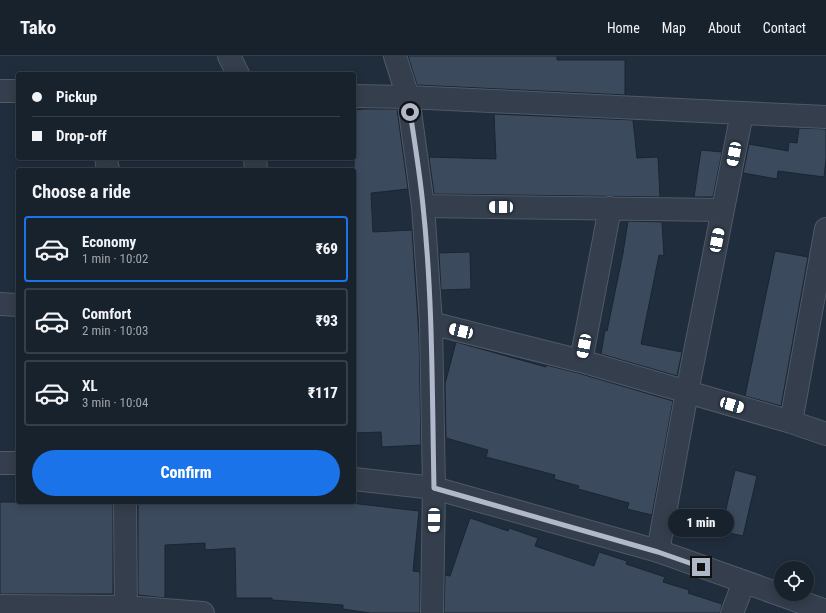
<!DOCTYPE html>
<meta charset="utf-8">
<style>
body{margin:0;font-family:"Roboto Condensed",sans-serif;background:#252f39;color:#f1f3f6;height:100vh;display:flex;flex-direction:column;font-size:15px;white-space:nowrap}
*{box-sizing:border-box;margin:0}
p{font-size:13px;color:#9fa4aa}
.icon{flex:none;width:22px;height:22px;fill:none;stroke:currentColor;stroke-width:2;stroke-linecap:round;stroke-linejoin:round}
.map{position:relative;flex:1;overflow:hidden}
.side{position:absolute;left:16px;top:112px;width:340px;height:336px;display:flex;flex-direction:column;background:#18222d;border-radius:4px;box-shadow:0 2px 10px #0003,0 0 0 1px #363f49}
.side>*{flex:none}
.hud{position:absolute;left:16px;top:16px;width:340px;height:88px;border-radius:4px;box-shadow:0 2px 10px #0003,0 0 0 1px #363f49;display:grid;align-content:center;height:88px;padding:0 16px;background:#18222d}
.controls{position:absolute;left:774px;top:505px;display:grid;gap:8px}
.controls a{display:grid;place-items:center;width:40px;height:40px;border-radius:50%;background:#18222d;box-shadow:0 2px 10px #0003,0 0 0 1px #363f49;font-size:20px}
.end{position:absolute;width:18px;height:18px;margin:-9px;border:5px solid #afb9c9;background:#111;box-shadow:0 0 0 2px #111}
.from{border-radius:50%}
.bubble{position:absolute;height:28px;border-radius:14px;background:#18222d;box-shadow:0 2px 10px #0003,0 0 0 1px #363f49;font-size:13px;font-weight:800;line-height:28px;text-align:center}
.car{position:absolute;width:12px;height:24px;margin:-12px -6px;border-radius:5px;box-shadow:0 0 3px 1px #0007;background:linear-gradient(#fff 24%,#345 0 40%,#fff 0 76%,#345 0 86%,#fff 0)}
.hud b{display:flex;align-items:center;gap:14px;height:38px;font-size:15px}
.hud b+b{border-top:1px solid #363f49}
.hud i{width:10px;height:10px;background:#f1f3f6}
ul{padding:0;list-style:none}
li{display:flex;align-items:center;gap:12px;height:66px;margin:0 8px 6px;padding:0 8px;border:2px solid #363f49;border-radius:4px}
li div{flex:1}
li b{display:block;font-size:15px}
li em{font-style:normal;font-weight:800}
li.selected{border-color:#1a73e8}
li>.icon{width:36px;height:36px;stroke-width:1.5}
h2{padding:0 16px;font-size:18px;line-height:48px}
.cta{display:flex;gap:8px;margin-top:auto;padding:8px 16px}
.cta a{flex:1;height:46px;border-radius:24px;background:#1a73e8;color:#fff;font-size:16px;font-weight:800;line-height:46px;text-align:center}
header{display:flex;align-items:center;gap:24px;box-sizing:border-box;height:56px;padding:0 20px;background:#18222d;border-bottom:1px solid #363f49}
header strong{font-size:19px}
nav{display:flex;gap:22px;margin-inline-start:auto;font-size:14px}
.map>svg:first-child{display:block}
.building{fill:#3b4b5d;stroke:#1b2533}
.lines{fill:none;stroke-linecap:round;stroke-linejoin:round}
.minor-casing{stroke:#4f5967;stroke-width:24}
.tertiary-casing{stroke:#4f5967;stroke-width:24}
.minor{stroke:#343e4c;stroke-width:22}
.tertiary{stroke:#343e4c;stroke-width:22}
.route{stroke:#afb9c9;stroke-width:5}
</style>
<header>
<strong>Tako</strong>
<nav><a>Home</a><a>Map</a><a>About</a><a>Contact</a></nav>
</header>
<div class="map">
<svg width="826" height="557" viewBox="0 0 826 557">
<rect width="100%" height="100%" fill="#202d3c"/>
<path class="building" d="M408,0H557V4H625V39L417,29Z
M364,53H397L408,133L371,137L373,176L412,174L419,280L421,389L382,391L381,376L354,377V54Z
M494,58L633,64L637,102L658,101L660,141L434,138L429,101L496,103Z
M799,72L826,73V103L824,121L778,115L777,123L743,117L749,88L788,95L789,86L797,87Z
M701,94L722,96L713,141H694Z
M628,165L662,166L664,200L659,199L641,288L682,296L677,320L601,298L605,274L607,275L623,197Z
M775,195L808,201L781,350L745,340Z
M470,196L471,233L441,234L439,197Z
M456,286L546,311V309L578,317L673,345L652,459L627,453L629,447L578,433L579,430L554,423L555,419L486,401L488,394L446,382L445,328Z
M735,414L757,420L743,480L721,475Z
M0,446H113V538H0Z
M138,446H229V448L268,446H351V447L419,455L413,515L420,516V557H370L343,553V549L272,544V542H236L235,492L205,494V487L165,489V542L138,539Z
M470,462L508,475L509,472L538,482L535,490L594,510L599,496L627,505L626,508L665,521L663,526L689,534L688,537L722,548L720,557H444L445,519L450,520Z"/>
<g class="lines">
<g class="minor-casing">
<path id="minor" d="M395,0L408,41L423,150L431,267L434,432L432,557
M0,35H18
M354,40L408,41L826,61
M106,102L108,114
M423,150L723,154
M0,248L18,249
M431,267L581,305L791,366L826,378
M581,305L610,152
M791,366L826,173
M0,407H18
M125,446L126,557
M658,495L687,336L742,57
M0,550L126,551L203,557
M732,557L744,526"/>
</g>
<g class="tertiary-casing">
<path id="tertiary" d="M229,0L238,18
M255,102L256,114
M354,423L434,432L658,495L826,555"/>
</g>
<use href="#minor" class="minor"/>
<use href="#tertiary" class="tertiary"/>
</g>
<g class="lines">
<path class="route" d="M410,56C415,88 420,119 423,150C433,244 432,338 434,432L658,496L701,511"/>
</g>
</svg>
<div class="controls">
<a><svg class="icon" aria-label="locate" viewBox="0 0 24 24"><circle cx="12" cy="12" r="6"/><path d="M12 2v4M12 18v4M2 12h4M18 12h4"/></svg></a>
</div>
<i class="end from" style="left:410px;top:56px"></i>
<i class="end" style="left:701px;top:511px"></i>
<div class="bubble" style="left:668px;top:453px;width:66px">1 min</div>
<i class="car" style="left:734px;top:98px;rotate:191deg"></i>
<i class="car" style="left:501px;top:151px;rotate:271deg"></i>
<i class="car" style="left:717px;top:184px;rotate:11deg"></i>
<i class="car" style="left:461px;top:275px;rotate:284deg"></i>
<i class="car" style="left:584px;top:290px;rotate:191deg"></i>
<i class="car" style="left:732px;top:349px;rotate:106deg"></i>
<i class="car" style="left:434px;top:464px;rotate:181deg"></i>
<div class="hud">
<b><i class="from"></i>Pickup</b>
<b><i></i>Drop-off</b>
</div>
<section class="side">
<h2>Choose a ride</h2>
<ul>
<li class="selected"><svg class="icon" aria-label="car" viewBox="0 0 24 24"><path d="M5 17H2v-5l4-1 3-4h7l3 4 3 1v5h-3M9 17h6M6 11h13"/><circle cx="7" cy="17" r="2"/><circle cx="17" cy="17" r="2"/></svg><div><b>Economy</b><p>1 min · 10:02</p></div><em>₹69</em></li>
<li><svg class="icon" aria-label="car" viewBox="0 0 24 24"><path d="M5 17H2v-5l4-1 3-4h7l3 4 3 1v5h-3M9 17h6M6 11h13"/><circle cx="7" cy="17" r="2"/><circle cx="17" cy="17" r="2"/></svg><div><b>Comfort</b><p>2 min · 10:03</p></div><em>₹93</em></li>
<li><svg class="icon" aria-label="car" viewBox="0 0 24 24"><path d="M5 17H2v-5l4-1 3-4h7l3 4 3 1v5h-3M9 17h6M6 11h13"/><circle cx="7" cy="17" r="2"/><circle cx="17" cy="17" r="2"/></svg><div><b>XL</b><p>3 min · 10:04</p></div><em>₹117</em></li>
</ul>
<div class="cta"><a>Confirm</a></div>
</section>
</div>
